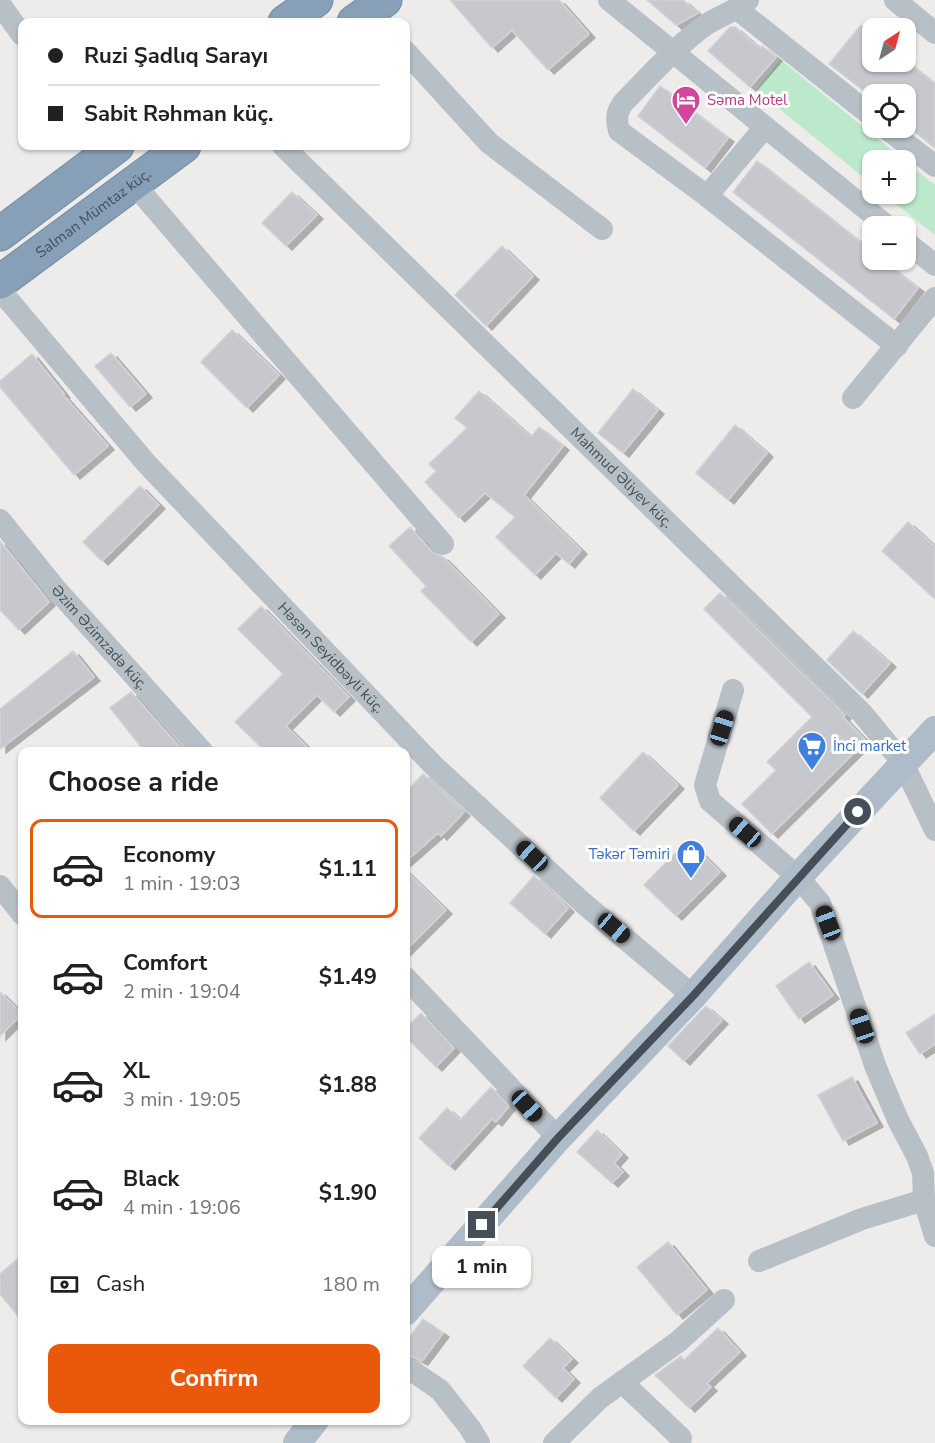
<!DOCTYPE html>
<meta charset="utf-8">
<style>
body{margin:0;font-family:"Nunito Sans",sans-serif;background:#f2f2f2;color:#202124;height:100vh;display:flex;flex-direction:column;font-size:22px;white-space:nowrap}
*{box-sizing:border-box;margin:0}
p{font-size:20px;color:#757577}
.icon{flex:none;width:33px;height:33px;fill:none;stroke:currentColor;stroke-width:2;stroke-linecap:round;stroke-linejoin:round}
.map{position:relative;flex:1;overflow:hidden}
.side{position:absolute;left:18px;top:747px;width:392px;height:678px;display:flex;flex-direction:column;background:#fff;border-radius:12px;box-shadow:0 2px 4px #0004}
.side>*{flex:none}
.top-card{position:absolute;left:18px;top:18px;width:392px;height:132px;border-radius:12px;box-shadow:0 2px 4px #0004;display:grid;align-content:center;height:132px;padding:0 30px;background:#fff}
.needle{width:39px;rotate:36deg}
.controls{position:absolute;left:862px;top:18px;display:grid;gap:12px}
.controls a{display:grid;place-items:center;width:54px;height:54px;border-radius:12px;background:#fff;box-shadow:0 2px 4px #0004;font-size:30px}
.end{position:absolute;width:27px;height:27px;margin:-14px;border:8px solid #464f57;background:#fff;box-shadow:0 0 0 3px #fff}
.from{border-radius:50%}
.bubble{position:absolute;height:42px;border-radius:12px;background:#fff;box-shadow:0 2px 4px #0004;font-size:20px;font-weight:700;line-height:42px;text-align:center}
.car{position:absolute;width:18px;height:36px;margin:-18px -9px;border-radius:8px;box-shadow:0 0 4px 2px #0007;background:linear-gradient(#222 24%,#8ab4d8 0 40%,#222 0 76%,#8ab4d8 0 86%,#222 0)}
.top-card b{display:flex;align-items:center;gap:21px;height:57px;font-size:22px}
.top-card b+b{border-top:2px solid #e0e0e0}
.top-card i{width:15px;height:15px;background:#202124}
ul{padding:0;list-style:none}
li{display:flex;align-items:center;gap:18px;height:99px;margin:0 12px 9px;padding:0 18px;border:3px solid transparent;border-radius:12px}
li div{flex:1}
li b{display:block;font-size:22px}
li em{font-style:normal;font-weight:700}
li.selected{border-color:#ea580c}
li>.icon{width:54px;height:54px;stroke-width:1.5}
h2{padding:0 30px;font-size:27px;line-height:72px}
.pay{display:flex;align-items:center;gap:15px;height:66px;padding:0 30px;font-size:22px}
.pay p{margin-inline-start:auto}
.button{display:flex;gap:12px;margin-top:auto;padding:12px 30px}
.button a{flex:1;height:69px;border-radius:12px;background:#ea580c;color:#fff;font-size:24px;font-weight:700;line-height:69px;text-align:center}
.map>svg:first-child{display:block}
.green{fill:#bce9cb}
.building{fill:#c6c8ce;stroke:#d0d2d7;stroke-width:1.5;filter:url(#shadow)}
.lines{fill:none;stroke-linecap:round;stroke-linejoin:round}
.highway-casing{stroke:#728ba2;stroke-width:35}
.minor{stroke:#b8c0c7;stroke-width:22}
.major{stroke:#adbcc8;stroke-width:28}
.highway{stroke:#87a0b7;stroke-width:33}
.route{stroke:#464f57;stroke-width:8}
.labels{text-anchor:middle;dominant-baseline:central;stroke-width:6;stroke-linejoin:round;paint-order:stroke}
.hotel-label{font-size:15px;fill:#b23c85;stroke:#fff;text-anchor:start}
.street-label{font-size:15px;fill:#464f57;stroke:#fff}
.shop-label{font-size:15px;fill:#366cbe;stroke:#fff;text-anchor:start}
</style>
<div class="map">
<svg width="935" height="1443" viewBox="0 0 935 1443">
<defs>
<filter id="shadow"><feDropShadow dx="6" dy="4" stdDeviation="0" flood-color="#0004"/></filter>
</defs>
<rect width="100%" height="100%" fill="#eeebeb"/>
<path class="green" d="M780,60H781L904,160H873V185L756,90Z
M906,162L935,185V235L884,194H906Z"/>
<path class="building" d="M450,0H559L589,34L548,70L512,30L492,48Z
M647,0H683L698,13L676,25Z
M861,25L873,34V62H907L935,84V148L906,125V94H868L829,64Z
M730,27H735L760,49L762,46L776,57L750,87L708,51Z
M660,86L728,138L705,168L638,116Z
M757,161L873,252V260H882L918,288L894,319L733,192Z
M292,192L317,215L286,246L262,223Z
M502,246L533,276L486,326L455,295Z
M232,330L279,375L247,408L201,362Z
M111,353L146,394L130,407L95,366Z
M32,354L64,394L63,395L108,446L74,475L0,387V381Z
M633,389L658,410L623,453L598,433Z
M479,391L531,437L539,427L563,446L524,495L581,550L569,564L556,553L535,575L496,537L515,517L485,493L459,518L425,482L436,471L429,464L467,428L455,418Z
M735,425L767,453L728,500L696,473Z
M140,486L159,505L102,561L83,542Z
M908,522L935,547V599L882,551Z
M410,527L433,553L443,557L499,614L471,642L421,591L426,586L389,546Z
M0,541L49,602L19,630L0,610Z
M720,593L845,715L843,717L866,741L772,834L742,804L776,770L767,762L812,717L704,609Z
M261,606L349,697L334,712L317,695L286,726L312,752H266L235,722L283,674L238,629Z
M853,631L890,663L862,694L827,660Z
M73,651L94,677L0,749V709Z
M131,692L184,752H145L110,708Z
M643,752L678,785L634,831L600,798Z
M423,774L464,812L441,836L438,833L405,862V793Z
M688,840L720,872L676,916L644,885Z
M405,870L446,910L405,951Z
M534,876L568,908L545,934L510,903Z
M809,962L833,995L799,1019L776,986Z
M0,992L22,1014L0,1036Z
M706,1006L722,1020L684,1061L668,1046Z
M421,1013L454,1048L436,1067L405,1036V1029Z
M935,1014V1044L920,1054L906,1033Z
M852,1077L877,1123L843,1141L818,1095Z
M491,1087L509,1106L496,1122L492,1119L449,1166L419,1138L447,1108L460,1120Z
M597,1130L622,1154L614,1163L623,1172L612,1183L577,1152Z
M668,1242L707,1290L677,1315L637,1267Z
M22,1255V1321L0,1294V1274Z
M423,1319L443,1333L422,1361L405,1353V1343Z
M718,1328L740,1352L707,1383L711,1387L689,1408L655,1375L681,1356L684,1360Z
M550,1338L572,1359L563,1368L574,1379L556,1398L523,1366Z"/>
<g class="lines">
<g class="highway-casing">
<g id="highway">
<path d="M285,22L316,0"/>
<path d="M354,22L385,0"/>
<path d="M0,234L117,146"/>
<path id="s4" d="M0,282L184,146"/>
</g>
</g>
<g class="minor">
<path d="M609,0L887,226"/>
<path d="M748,0C734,13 715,17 700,29C672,51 648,77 623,103C616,113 616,119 619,131L707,196L897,346"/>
<path d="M895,0L935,33"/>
<path d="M0,4L22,35"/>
<path d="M737,9L873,117"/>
<path d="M405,51L489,143L602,229"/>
<path d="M886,128L935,166"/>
<path id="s1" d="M283,146L862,713L903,763L935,830"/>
<path d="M133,183L443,544"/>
<path d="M707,196L765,127"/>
<path d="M906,242L935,265"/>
<path id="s2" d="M0,290L146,463L434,766L582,902L693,996"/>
<path d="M853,398L935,298"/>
<path id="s3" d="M0,520L55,588L203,752"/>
<path d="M733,690L705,785L710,801L798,877L820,903L876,1068L898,1120L917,1156L923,1173L924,1200L935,1236"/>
<path d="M0,886L22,914"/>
<path d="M405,977L558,1138"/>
<path d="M759,1261L862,1219L924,1200"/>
<path d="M405,1366L440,1390L470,1428L479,1443"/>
<path d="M622,1382L681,1438"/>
<path d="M554,1443L600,1398L679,1341L724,1300"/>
</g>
<path class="major" d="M405,1312L558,1138L693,996L798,877L935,730
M297,1443L315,1420"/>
<use href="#highway" class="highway"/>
</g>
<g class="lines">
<path class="route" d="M482,1225L558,1138L693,996L858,812"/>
</g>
<defs>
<g id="hotel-pin" transform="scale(1.5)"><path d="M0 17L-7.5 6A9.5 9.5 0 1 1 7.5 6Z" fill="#d1479c" stroke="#fff"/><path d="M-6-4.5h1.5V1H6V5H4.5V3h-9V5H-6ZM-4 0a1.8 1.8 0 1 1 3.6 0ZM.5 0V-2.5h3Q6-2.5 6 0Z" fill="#fff"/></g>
<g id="supermarket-pin" transform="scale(1.5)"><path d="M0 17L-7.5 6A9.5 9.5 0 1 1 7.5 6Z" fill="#3f7fe0" stroke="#fff"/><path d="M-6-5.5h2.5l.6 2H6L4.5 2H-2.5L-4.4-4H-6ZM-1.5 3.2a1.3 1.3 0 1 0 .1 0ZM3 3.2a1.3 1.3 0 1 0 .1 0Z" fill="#fff"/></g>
<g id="shop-pin" transform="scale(1.5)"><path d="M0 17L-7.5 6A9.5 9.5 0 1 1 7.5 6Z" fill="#3f7fe0" stroke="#fff"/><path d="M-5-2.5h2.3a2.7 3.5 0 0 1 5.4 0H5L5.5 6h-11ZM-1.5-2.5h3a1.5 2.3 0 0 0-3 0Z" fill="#fff"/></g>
</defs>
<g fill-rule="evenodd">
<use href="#hotel-pin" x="686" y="100"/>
<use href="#supermarket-pin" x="812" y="746"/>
<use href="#shop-pin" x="691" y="854"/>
</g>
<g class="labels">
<g class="hotel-label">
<text x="707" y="100">Səma Motel</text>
</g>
<g class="street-label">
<text stroke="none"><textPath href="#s4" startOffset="116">Salman Mümtaz küç.</textPath></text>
<text stroke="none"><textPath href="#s1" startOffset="474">Mahmud Əliyev küç.</textPath></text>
<text stroke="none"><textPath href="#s3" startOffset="154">Əzim Əzimzadə küç.</textPath></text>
<text stroke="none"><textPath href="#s2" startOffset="495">Həsən Seyidbəyli küç.</textPath></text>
</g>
<g class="shop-label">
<text x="833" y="746">İnci market</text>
<text x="670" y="854" text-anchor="end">Təkər Təmiri</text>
</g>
</g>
</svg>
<div class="controls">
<a><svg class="needle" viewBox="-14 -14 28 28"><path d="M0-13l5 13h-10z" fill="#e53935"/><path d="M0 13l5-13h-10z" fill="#757577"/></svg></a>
<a><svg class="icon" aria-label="locate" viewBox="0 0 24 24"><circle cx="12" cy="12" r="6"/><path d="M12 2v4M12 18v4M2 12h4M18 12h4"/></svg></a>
<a>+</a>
<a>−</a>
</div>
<i class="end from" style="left:858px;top:812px"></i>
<i class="end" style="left:482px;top:1225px"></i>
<div class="bubble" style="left:432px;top:1246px;width:99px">1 min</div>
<i class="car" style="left:722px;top:728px;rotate:17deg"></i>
<i class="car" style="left:745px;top:832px;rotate:311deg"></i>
<i class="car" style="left:532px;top:856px;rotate:313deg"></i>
<i class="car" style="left:828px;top:923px;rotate:339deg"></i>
<i class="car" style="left:614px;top:928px;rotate:130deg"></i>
<i class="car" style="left:862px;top:1026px;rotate:341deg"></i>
<i class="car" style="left:527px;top:1106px;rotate:137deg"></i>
<div class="top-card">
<b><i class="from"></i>Ruzi Şadlıq Sarayı</b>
<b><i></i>Sabit Rəhman küç.</b>
</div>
<section class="side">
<h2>Choose a ride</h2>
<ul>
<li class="selected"><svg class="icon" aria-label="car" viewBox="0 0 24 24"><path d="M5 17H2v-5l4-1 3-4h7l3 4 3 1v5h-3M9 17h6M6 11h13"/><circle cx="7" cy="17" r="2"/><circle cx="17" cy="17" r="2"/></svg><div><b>Economy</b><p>1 min · 19:03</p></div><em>$1.11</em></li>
<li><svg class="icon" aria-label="car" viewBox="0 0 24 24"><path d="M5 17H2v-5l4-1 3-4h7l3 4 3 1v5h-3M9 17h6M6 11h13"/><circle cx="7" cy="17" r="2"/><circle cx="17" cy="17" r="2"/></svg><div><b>Comfort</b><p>2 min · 19:04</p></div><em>$1.49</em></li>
<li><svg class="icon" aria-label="car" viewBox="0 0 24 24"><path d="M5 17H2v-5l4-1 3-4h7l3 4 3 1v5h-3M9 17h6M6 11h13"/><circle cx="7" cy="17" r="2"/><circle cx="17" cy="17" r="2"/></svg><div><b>XL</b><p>3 min · 19:05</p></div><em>$1.88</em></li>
<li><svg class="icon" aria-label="car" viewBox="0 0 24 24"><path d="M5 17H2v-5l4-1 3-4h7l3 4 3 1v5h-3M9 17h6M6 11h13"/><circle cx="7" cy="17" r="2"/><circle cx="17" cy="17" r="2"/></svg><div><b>Black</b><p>4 min · 19:06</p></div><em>$1.90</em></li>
</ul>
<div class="pay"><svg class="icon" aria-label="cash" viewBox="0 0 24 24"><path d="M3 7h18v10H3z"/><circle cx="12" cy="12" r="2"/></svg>Cash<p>180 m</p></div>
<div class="button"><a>Confirm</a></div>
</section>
</div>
